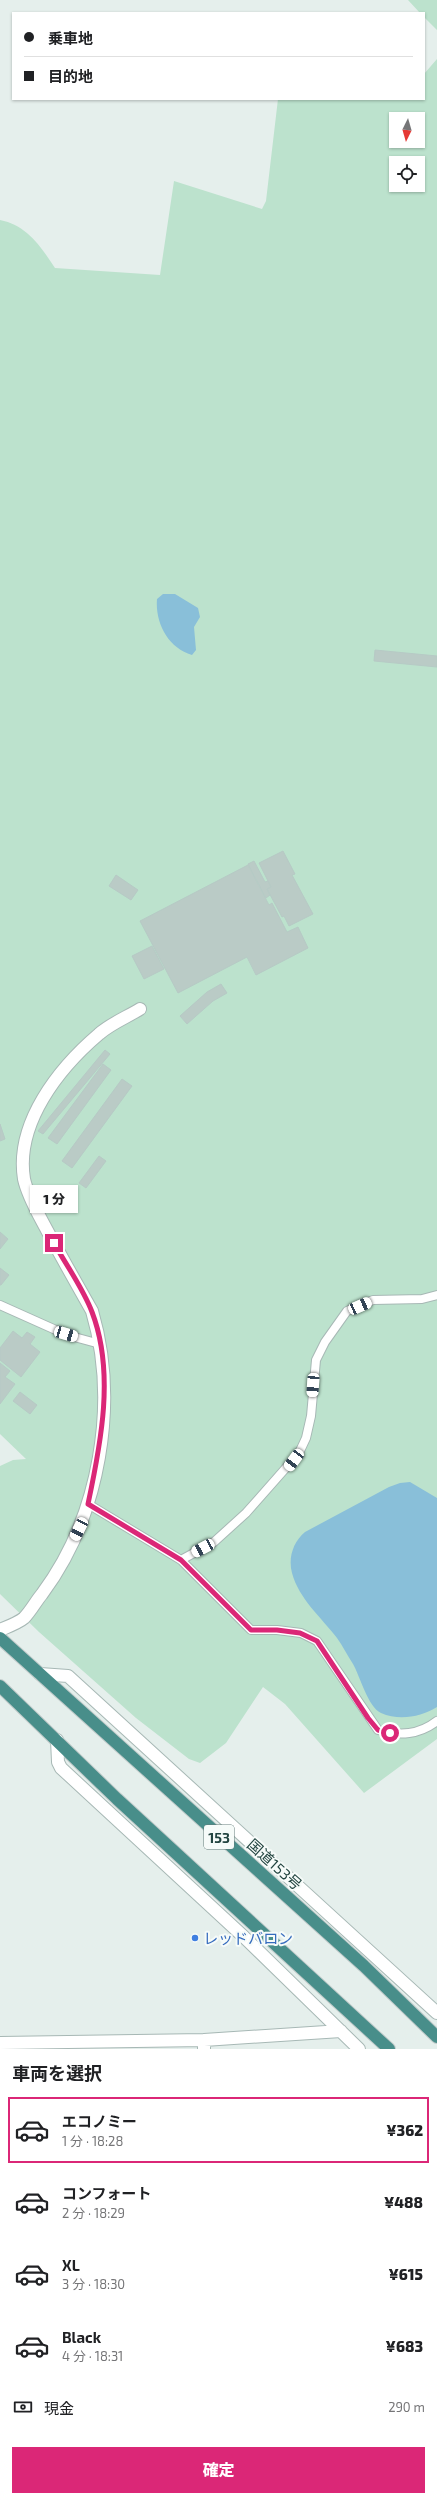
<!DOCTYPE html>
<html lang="ja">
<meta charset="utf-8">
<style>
body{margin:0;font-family:"Exo 2","Noto Sans JP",sans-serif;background:#f6f6f6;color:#202124;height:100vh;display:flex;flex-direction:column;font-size:15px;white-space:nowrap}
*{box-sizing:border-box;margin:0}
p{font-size:13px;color:#757577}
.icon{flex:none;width:22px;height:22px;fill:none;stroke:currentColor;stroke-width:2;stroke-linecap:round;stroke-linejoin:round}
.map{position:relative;height:2049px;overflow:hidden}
.sheet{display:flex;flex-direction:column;background:#fff;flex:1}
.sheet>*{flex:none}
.top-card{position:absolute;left:12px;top:12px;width:413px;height:88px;border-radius:0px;box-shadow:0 1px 3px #0004;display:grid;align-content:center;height:88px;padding:0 12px;background:#fff}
.needle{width:26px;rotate:185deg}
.fabs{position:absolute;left:389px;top:112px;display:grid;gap:8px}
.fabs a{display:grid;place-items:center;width:36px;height:36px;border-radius:0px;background:#fff;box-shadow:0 1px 3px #0004;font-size:20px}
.end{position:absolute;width:18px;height:18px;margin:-9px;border:5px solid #db2777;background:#fff;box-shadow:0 0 0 2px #fff}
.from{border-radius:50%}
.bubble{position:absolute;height:28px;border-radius:0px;background:#fff;box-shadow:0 1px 3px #0004;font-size:13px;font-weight:800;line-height:28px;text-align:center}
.car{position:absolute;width:12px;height:24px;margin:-12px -6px;border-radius:5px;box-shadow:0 0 3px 1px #0007;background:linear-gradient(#fff 24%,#345 0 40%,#fff 0 76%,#345 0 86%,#fff 0)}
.top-card b{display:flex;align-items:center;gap:14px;height:38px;font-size:15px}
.top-card b+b{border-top:1px solid #e0e0e0}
.top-card i{width:10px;height:10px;background:#202124}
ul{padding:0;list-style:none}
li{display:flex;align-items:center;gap:12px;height:66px;margin:0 8px 6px;padding:0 4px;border:2px solid transparent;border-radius:0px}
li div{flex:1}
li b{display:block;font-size:15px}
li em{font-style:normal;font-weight:800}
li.active{border-color:#db2777}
li>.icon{width:36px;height:36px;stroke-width:1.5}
h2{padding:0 12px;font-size:18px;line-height:48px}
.pay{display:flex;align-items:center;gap:10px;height:44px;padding:0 12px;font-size:15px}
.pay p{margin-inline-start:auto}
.primary-button{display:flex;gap:8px;margin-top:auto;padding:8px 12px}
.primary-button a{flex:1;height:46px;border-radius:0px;background:#db2777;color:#fff;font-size:16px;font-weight:800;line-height:46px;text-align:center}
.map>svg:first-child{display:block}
.green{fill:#bce2cd;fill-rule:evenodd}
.water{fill:#89bfd9}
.building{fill:#bacbc6;stroke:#b6cac5}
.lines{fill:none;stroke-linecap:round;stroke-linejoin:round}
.service-casing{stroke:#a7b8b5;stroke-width:10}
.minor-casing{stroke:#a7b8b5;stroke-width:14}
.tertiary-casing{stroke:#a7b8b5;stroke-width:14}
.trunk-casing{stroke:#c1cbca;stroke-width:14}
.service{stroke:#fff;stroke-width:8}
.minor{stroke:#fff;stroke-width:12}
.tertiary{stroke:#fff;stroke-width:12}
.trunk{stroke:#488e8a;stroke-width:12}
.route{stroke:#db2777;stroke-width:5}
.shop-dot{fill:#3f7fe0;stroke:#f6fbf9;stroke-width:1.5}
.labels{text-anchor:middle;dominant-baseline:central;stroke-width:4;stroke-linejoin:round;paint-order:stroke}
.shield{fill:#f6fbf9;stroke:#627b78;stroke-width:1}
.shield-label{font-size:14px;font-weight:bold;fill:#224440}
.street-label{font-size:15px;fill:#224440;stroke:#f6fbf9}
.shop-label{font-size:15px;fill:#366cbe;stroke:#f6fbf9;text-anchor:start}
</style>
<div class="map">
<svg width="437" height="2049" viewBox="0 0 437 2049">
<rect width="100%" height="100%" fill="#e5efec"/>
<path class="green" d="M408,0H437V30L424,17V13H420Z
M437,59V1739L364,1793L285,1704L263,1687L226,1743L200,1763L189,1759L136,1718L39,1632L0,1594V1466L13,1460L26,1459L0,1434V220C27,225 41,247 55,268L160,275L174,181L262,209L266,201L278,99H424V74ZM396,119H418V141H396ZM396,163H418V185H396Z"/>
<path class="water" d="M163,594H175L198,608L200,617L194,627L196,650L192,655C168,648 155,623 157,599Z
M410,1482L437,1498V1707C421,1717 399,1721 381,1713C368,1707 360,1676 353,1664C347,1655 343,1646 337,1638C321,1617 299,1599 292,1573C288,1558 293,1542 305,1532L389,1487L400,1483Z"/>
<path class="building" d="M375,650L437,656V667L374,661Z
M283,851L295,874L292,875L313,914L289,926L284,916L282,917L267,889L271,887L259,863Z
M254,861L265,882L268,881L271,887L267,889L270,895L266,898L248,864Z
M248,865L269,905L272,903L287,932L298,927L308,948L256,975L247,957L178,993L140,921Z
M116,875L138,890L131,900L109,886Z
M152,946L164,969L144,979L132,956Z
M221,984L227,993L213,1001L187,1024L180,1016L207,992Z
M105,1050L110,1054L43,1134L38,1131Z
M103,1064L111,1070L57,1144L48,1138Z
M122,1079L132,1086L72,1168L62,1161Z
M0,1124L5,1139L0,1141Z
M99,1156L106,1161L86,1188L79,1183Z
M0,1232L8,1239L0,1249Z
M0,1268L9,1275L1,1285H0Z
M13,1331L22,1338L27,1332L35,1337L30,1344L40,1352L21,1377L0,1360V1348Z
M0,1363L10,1371L5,1377L15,1384L0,1404Z
M20,1392L37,1405L30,1414L13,1401Z"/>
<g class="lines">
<g class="service-casing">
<path id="service" d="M0,1305L67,1335L100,1344
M88,1504L181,1560L251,1630H277L301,1633L317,1641L378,1730C400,1736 419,1735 437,1721
M181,1560L214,1542L246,1513L299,1453L306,1438L311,1416L316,1360L325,1342L347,1311L373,1300L422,1299L437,1295"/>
</g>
<g class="minor-casing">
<path id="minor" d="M40,1674L68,1676L437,2013
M57,1740L58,1762L61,1768L244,1937L359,2049
M204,2040L341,2031
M0,2043L204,2040V2049"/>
</g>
<g class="tertiary-casing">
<path id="tertiary" d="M0,1630C7,1627 18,1623 24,1618C31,1611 36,1601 42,1594C100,1516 119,1403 92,1311C75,1281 58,1251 42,1221C35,1208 27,1193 24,1179C15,1123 59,1068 99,1034C110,1024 127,1017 140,1009"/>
</g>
<g class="trunk-casing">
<path id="trunk" d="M0,1638L364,1966L437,2037
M0,1686L117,1799L389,2049"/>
</g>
<use href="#service" class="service"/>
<use href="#minor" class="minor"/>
<use href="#tertiary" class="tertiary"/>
<use href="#trunk" class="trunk"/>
</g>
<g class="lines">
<path class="route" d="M54,1243C66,1265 83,1288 92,1312C115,1372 101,1443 88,1504L181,1560L251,1630H277L300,1633L317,1641L368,1718L378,1730L390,1733"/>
</g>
<circle class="shop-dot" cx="195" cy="1938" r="4"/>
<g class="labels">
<rect class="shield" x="204" y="1825" width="30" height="24" rx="3"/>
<g class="shield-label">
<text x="219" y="1837">153</text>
</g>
<g class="street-label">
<text transform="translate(275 1864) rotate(42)">国道153号</text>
</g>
<g class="shop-label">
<text x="203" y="1938">レッドバロン</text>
</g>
</g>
</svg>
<div class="fabs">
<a><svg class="needle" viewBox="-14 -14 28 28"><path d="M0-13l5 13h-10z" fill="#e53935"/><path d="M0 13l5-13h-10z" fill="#757577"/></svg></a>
<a><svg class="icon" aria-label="locate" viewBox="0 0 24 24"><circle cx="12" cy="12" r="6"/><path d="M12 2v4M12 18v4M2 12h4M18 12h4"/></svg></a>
</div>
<i class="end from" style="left:390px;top:1733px"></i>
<i class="end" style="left:54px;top:1243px"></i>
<div class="bubble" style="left:30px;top:1185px;width:48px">1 分</div>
<i class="car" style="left:360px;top:1306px;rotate:66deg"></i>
<i class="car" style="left:66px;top:1334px;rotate:106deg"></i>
<i class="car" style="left:313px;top:1385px;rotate:184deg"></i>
<i class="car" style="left:294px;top:1460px;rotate:217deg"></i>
<i class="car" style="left:79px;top:1529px;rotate:207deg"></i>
<i class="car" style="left:203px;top:1548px;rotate:242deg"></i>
<div class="top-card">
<b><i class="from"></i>乗車地</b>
<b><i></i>目的地</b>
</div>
</div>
<section class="sheet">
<h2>車両を選択</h2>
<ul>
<li class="active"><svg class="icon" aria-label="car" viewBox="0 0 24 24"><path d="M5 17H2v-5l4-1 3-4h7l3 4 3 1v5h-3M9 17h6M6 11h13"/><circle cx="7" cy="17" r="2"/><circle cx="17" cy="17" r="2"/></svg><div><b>エコノミー</b><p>1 分 · 18:28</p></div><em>¥362</em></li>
<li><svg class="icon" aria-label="car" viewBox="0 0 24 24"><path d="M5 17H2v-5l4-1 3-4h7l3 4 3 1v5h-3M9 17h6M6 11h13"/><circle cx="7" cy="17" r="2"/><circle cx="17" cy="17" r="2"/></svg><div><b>コンフォート</b><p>2 分 · 18:29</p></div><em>¥488</em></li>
<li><svg class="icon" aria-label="car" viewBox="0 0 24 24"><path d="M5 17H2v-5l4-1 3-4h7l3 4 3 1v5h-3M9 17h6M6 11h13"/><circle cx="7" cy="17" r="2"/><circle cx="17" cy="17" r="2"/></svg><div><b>XL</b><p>3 分 · 18:30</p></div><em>¥615</em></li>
<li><svg class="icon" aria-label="car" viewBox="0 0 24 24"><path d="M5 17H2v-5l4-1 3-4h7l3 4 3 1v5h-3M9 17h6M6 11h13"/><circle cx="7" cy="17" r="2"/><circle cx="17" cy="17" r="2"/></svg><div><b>Black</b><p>4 分 · 18:31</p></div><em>¥683</em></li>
</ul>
<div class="pay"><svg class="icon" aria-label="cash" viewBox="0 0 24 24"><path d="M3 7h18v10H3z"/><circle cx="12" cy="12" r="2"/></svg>現金<p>290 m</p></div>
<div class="primary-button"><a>確定</a></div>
</section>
